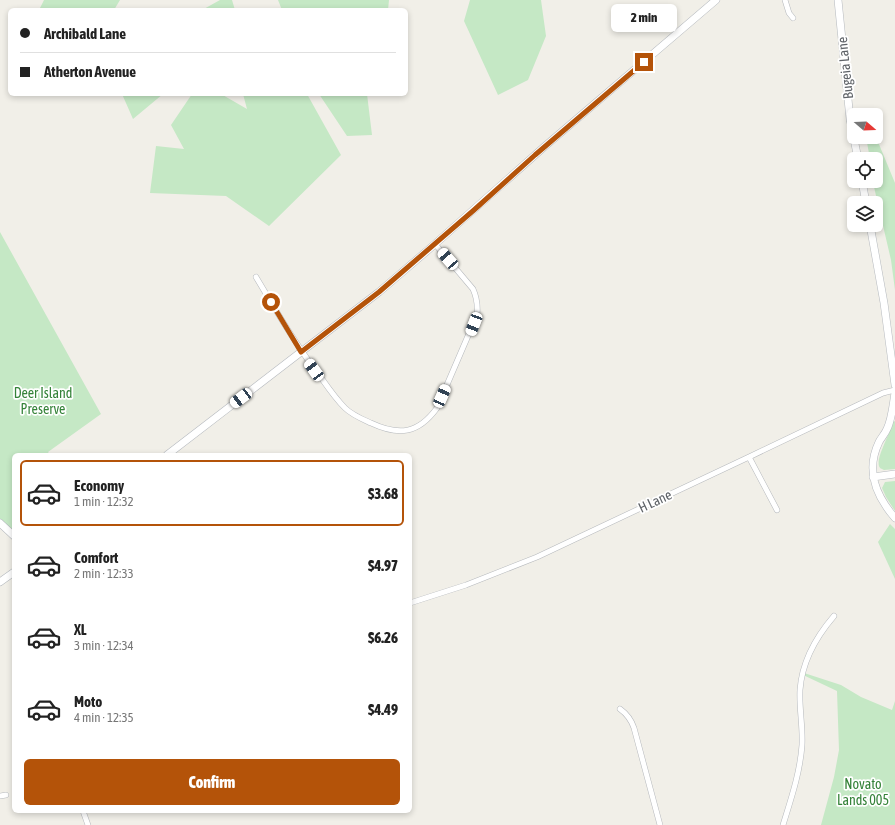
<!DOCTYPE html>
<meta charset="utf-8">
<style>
body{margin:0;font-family:"Asap Condensed",sans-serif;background:#f6f6f6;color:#222;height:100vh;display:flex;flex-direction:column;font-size:15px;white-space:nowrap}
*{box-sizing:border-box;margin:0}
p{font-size:13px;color:#767676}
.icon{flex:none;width:22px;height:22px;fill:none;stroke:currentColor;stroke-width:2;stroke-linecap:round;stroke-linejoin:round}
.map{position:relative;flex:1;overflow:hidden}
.sheet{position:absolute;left:12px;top:453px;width:400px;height:360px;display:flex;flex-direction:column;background:#fff;border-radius:6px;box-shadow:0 2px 6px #0003}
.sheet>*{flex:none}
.hud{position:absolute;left:8px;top:8px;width:400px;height:88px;border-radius:6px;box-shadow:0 2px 6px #0003;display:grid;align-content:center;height:88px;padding:0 12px;background:#fff}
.needle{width:26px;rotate:109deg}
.buttons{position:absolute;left:847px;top:108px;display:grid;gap:8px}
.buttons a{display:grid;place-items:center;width:36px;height:36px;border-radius:6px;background:#fff;box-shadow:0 2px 6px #0003;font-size:20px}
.end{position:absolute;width:18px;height:18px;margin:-9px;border:5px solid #b45309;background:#fff;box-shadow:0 0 0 2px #fff}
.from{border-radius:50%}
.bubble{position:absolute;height:28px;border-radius:6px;background:#fff;box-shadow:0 2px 6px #0003;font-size:13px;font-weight:800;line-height:28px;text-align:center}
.car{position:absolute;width:12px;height:24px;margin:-12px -6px;border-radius:5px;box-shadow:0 0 3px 1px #0007;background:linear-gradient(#fff 24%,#345 0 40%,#fff 0 76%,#345 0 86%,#fff 0)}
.hud b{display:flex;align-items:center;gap:14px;height:38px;font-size:15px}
.hud b+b{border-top:1px solid #e0e0e0}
.hud i{width:10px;height:10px;background:#222}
ul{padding:7px 0 0;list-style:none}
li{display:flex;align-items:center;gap:12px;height:66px;margin:0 8px 6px;padding:0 4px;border:2px solid transparent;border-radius:6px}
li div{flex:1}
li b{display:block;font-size:15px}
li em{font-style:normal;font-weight:800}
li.on{border-color:#b45309}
li>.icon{width:36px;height:36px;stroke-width:1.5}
.cta{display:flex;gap:8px;margin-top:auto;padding:8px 12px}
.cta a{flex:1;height:46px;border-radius:6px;background:#b45309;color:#fff;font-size:16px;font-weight:800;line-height:46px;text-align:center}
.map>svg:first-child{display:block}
.green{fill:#c5e8c5}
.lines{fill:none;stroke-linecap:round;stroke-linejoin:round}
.street-casing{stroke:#b5b8bc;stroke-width:6}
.secondary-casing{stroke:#b6babf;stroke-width:8}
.street{stroke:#fff;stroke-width:5}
.secondary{stroke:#fff;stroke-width:7}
.route{stroke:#b45309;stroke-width:5}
.labels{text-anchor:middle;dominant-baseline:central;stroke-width:3.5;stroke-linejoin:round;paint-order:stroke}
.street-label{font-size:14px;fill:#5f6368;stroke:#fff}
.park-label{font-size:14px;fill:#348238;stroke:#fff}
</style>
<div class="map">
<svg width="895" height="825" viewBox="0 0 895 825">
<rect width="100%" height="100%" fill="#f1efe8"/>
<path class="green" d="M44,0H120L114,10H39Z
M220,0H232L235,10H202Z
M278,0H389L388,10H282Z
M470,0H541L546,36L528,80L498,95L464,21Z
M122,94H163L133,119Z
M192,94H221L247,109L243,94H307L341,155L269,226L226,196L150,193L156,146L184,149L171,125Z
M319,94H367L372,135L347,136Z
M866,137H876L895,183V290L891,260L874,187L873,181H876V159H870Z
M0,232L101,414L48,452L50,455H14V536L0,523Z
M895,421V469L884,470C881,468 880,469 879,466C876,457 891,432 893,422Z
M895,481V511L886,497L882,488L885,482Z
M890,524L895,529V579L878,542Z
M801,672L841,685L861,697L892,710L895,701V825H821L834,777L839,750L837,691L801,674Z"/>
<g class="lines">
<g class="street-casing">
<path id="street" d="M785,0L789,13L793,18
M256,277C277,312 297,347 322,379C329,389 336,399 345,408C352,415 362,419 371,423C399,436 418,434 437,408L477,315C478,305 477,298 473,289L435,244
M749,457L777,510
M410,603L466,585L537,557L749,457L883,393L895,390
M620,709C627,714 631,719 634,728L660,825
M0,796L6,795
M83,811L88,825
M783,825C791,799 800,773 802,745C803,727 799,708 800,690C802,661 816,637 834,616"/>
</g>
<g class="secondary-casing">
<path id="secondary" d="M838,0L850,119L858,159
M862,181L866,203
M870,225L884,303L895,385
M895,393C893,404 892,419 887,429C885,434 881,438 879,442C865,471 876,496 895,518
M167,455L379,292L435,244L544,147L716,0
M873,477L895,474
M0,523L14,536
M0,582L14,572"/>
</g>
<use href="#street" class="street"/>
<use href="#secondary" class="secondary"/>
</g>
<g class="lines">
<path class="route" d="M271,302L301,352L379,292L474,210L535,155L644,62"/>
</g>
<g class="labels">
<g class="street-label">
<text transform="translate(845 68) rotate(-96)">Bugeia Lane</text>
<text transform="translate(655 501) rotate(-25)">H Lane</text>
</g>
<g class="park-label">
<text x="43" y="393">Deer Island<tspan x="43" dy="16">Preserve</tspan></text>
<text x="863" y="784">Novato<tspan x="863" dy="16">Lands 005</tspan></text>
</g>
</g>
</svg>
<div class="buttons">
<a><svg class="needle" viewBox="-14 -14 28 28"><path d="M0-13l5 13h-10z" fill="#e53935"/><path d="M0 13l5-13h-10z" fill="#767676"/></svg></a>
<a><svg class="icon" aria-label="locate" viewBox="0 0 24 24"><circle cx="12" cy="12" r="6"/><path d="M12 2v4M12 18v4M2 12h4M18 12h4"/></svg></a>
<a><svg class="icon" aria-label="layers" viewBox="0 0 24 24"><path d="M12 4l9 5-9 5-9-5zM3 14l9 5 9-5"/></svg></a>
</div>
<i class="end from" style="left:271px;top:302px"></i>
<i class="end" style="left:644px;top:62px"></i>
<div class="bubble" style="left:611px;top:4px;width:66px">2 min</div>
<i class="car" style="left:448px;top:259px;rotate:319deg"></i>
<i class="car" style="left:474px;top:324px;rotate:201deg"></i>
<i class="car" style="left:314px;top:370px;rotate:324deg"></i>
<i class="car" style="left:442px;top:396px;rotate:24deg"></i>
<i class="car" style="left:241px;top:398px;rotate:233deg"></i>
<div class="hud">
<b><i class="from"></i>Archibald Lane</b>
<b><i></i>Atherton Avenue</b>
</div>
<section class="sheet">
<ul>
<li class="on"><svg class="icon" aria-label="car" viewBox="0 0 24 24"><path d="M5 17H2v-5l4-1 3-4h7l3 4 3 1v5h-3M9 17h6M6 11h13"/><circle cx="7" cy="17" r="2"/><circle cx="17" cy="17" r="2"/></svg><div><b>Economy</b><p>1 min · 12:32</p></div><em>$3.68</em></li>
<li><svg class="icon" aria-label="car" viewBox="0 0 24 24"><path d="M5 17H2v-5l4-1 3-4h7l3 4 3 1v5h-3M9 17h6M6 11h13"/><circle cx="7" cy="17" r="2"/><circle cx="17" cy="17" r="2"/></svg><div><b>Comfort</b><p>2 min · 12:33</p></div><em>$4.97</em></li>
<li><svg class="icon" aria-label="car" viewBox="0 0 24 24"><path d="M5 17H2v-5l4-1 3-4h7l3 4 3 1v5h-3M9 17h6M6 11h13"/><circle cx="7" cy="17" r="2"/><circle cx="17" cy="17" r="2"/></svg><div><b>XL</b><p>3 min · 12:34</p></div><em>$6.26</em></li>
<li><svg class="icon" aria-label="car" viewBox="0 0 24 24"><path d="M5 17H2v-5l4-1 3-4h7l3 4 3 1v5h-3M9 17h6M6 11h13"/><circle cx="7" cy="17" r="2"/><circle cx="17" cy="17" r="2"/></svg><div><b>Moto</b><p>4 min · 12:35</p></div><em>$4.49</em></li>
</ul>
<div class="cta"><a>Confirm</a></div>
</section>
</div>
